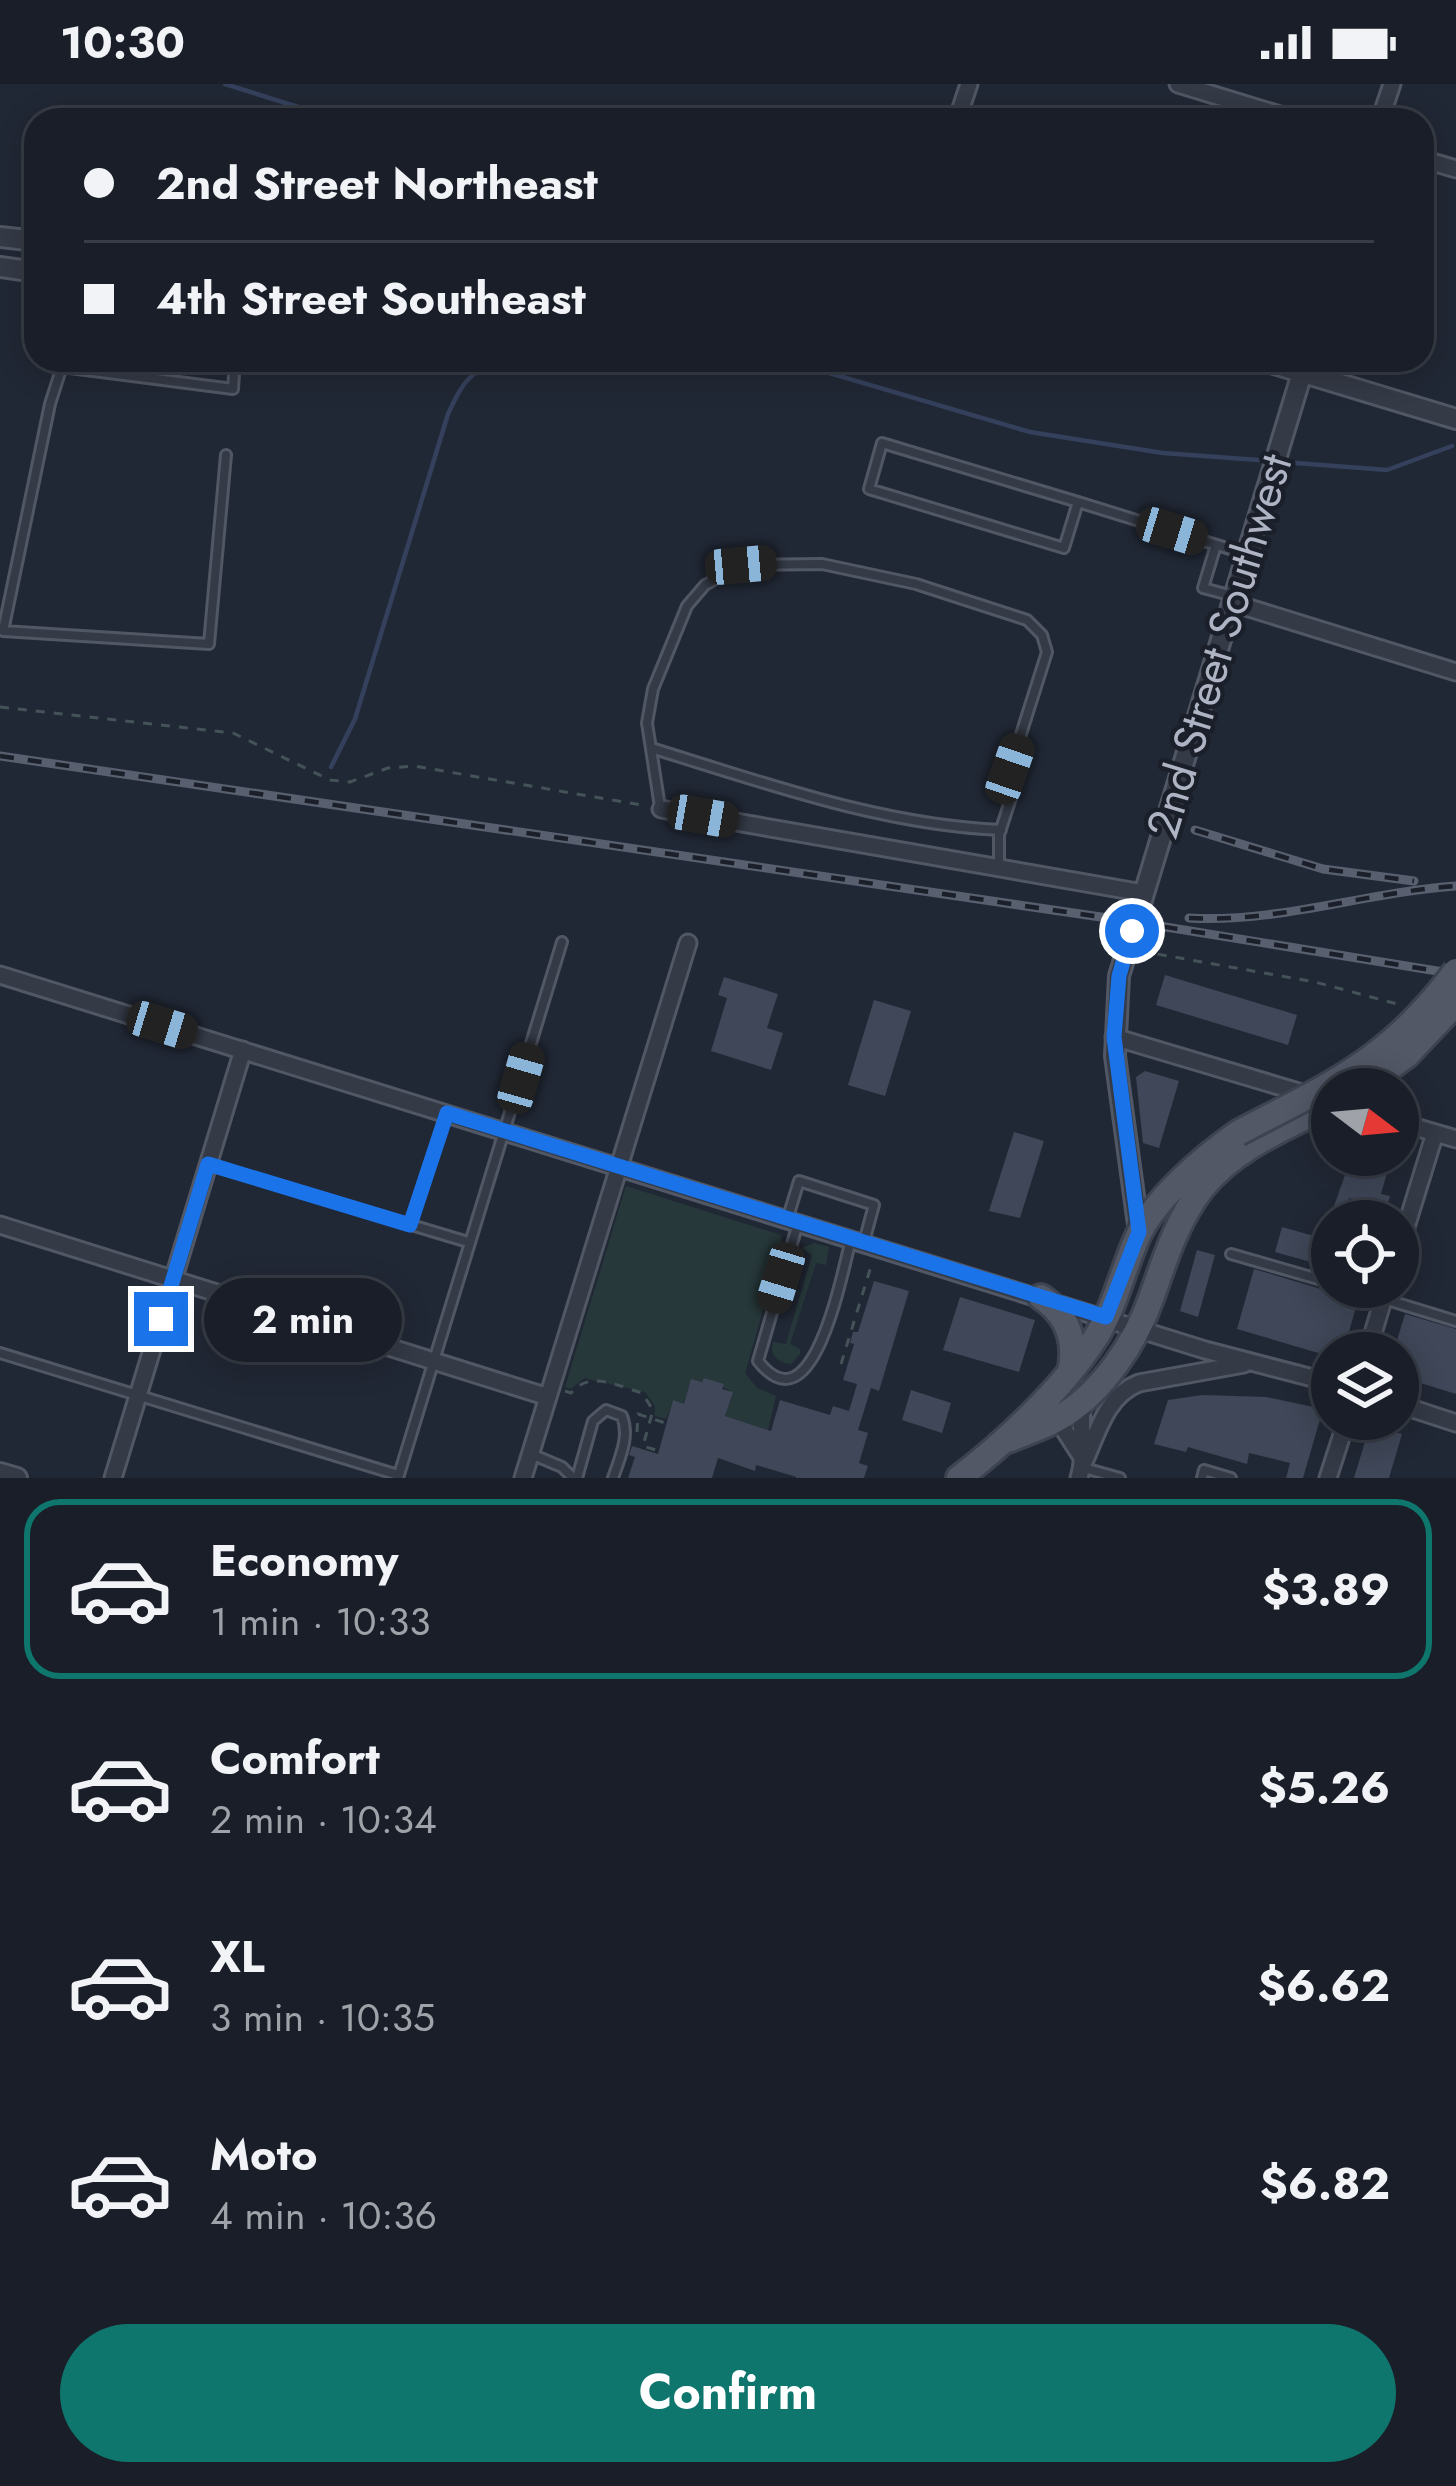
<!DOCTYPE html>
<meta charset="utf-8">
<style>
body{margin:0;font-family:Jost,sans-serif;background:#222730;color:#f1f3f6;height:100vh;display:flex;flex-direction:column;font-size:45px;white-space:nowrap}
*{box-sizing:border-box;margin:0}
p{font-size:39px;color:#9fa2a8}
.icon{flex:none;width:66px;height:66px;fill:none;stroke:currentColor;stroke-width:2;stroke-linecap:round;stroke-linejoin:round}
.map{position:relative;height:1394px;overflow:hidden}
.panel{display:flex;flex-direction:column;background:#191e28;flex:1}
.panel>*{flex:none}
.top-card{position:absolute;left:24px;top:24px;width:1410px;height:264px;border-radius:36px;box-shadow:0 6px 30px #0003,0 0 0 3px #373c45;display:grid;align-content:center;height:264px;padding:0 60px;background:#191e28}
.needle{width:78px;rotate:106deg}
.controls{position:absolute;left:1311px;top:984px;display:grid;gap:24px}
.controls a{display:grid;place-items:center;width:108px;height:108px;border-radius:50%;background:#191e28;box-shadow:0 6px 30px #0003,0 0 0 3px #373c45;font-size:60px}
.end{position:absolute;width:54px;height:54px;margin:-27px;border:15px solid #1a73e8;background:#fff;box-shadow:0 0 0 6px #fff}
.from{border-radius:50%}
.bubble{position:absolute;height:84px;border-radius:42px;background:#191e28;box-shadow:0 6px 30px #0003,0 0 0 3px #373c45;font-size:39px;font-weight:700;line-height:84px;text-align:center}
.car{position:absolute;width:36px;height:72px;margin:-36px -18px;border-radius:15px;box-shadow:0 0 9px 3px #0007;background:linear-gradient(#222 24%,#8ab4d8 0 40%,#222 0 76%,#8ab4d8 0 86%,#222 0)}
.top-card b{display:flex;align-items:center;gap:42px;height:114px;font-size:45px}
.top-card b+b{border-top:3px solid #373c45}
.top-card i{width:30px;height:30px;background:#f1f3f6}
ul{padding:21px 0 0;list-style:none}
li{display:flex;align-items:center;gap:36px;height:180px;margin:0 24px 18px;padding:0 36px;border:6px solid transparent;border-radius:36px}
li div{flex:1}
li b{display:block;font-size:45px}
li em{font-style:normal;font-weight:700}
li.selected{border-color:#0f766e}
li>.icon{width:108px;height:108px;stroke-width:1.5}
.cta{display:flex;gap:24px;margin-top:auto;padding:24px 60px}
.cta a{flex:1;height:138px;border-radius:72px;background:#0f766e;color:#fff;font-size:48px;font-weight:700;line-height:138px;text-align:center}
.status{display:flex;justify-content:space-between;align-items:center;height:84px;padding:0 60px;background:#191e28;direction:ltr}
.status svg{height:33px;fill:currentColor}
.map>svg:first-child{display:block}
.green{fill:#27383a}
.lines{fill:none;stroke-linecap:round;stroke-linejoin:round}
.stream{stroke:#35415c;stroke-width:4.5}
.building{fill:#3f4758}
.service-casing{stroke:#515764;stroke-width:14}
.minor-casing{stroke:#515764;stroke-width:21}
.tertiary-casing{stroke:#515764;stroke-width:24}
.primary-casing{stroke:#3d4350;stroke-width:30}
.path{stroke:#445358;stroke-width:3;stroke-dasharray:9 9;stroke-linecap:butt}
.service{stroke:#343a46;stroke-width:8}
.minor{stroke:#343a46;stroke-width:15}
.tertiary{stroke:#343a46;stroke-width:18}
.primary{stroke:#525866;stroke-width:24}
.rail-casing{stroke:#585f6f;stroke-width:9}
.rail{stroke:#1a1f2a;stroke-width:4.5;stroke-dasharray:14;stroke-linecap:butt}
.primary-bridge-casing{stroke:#3d4350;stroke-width:30;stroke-linecap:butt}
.primary-bridge{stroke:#525866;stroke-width:24}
.route{stroke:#1a73e8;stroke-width:15}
.labels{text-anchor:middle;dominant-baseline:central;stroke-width:9;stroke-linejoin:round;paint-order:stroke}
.street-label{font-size:45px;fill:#aeb4c3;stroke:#1a1f2a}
</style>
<div class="status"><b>10:30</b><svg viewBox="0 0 49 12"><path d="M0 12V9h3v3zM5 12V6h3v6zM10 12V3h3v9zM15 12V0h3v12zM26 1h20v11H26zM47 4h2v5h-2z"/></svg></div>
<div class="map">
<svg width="1456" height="1394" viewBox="0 0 1456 1394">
<rect width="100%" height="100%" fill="#212835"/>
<path class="green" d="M626,1102L781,1151L782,1160L745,1289L757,1304L776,1312L768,1346L725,1332L732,1308L705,1294L702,1298L691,1296L684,1320L673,1317L666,1335L655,1332V1322L645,1308L584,1294L571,1305L565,1303Z
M814,1159L829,1163L826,1181L816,1179L790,1260L800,1265V1270L791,1280C778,1279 769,1271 773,1258L786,1260L812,1171L801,1164Z"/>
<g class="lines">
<path class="stream" d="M225,0L311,27L329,36
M785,276L1030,348L1163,369L1258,376
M1296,379L1387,386L1452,362
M331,683L355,635L448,330C466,291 473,284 515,276"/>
</g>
<path class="building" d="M1165,891L1297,931L1288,961L1156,921Z
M724,893L778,910L767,944L783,949L771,986L711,967L727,914L718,911Z
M874,916L911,927L885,1012L848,1001Z
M1145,987L1179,997L1159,1064L1143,1059L1136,993Z
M1014,1048L1044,1057L1020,1134L989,1127Z
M1352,1071H1392L1381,1110L1390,1112L1386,1126L1349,1114L1345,1128L1333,1125Z
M1282,1143L1332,1157V1184L1275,1168Z
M1197,1166L1215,1171L1198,1233L1180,1227Z
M1254,1185L1358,1216L1343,1269H1332V1273L1237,1245Z
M874,1197L909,1207L879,1307L871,1304L858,1346L868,1349L859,1379L868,1382L864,1394H800L756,1381L755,1387L718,1374L712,1394H628L635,1373L629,1371L632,1362L658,1370L673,1316L684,1320L691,1295L702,1298L704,1294L724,1300L722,1305L733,1308L725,1332L771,1347L780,1316L830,1331L833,1322L849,1327L857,1300L843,1296L854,1260L850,1259L853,1248H858Z
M960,1213L1035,1236L1019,1288L943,1266Z
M1405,1230L1456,1245V1310L1398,1292V1269H1393Z
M911,1306L951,1319L942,1349L902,1336Z
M1202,1311L1266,1313L1323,1325L1303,1394H1286L1290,1379L1249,1369L1247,1380L1188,1363L1186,1368L1154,1360L1168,1316Z
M1370,1341L1402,1350L1389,1394H1354Z"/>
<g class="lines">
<g class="service-casing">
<path id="service" d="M64,276L50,320L3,547L209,560L226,371
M62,283L233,305L235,276
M1078,418L882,359L869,405L1064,464L1078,418L1246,470
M1216,461L1203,504L1233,512
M651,664C765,699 881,741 1001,746
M660,723L647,639L653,605L687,522L705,501L741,481L822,480L916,500L1027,536L1042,551L1047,568L1010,685L1015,702L999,751V783
M211,1081L468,1158
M788,1133L799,1097L874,1121L864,1158
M798,1139L758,1277C814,1348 842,1187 851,1156
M410,1141L446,1031
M1231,1170L1332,1199
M1345,1203L1456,1237
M0,1269L398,1391
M531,1370L562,1383L573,1394
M1084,1384L1120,1394
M398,1394L562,858
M577,1394L593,1337L606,1326L622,1332C630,1353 620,1373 613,1394
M1202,1394L1204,1386L1231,1394"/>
</g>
<g class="minor-casing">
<path id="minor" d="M1178,0L1296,36
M957,36L969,0
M1380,36L1392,0
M1422,75L1456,85
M1233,519L1456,588
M661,725L1143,809
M0,891L1205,1266L1332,1299
M1114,953L1312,1012
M1398,1038L1456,1055
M0,1141L548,1313
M1398,1169L1435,1049
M1367,1269L1387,1203
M1398,1320L1456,1339
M1054,1330L1083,1375
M1084,1378C1098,1348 1106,1312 1139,1299L1244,1280
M113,1394L243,966
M523,1394L688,859
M1079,1394C1087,1369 1078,1345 1083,1320
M1328,1394L1347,1335"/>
</g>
<g class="tertiary-casing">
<path id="tertiary" d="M0,153L36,157
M0,183L36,188
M1261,276L1456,335
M1139,1148L1115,972L1119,892L1302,289
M0,1389L17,1394"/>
</g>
<g class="primary-casing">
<path id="primary" d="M1041,1213C1068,1231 1077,1257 1070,1288
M1008,1356C1025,1349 1044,1343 1059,1334C1102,1309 1136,1258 1152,1212C1165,1175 1177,1136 1202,1104C1235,1063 1287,1043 1332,1020
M959,1394C1006,1358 1061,1306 1094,1256C1114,1226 1122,1188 1137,1154C1154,1115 1204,1073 1238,1049"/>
</g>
<path class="path" d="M0,623L233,649L330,696L350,698L388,684L414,682L647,722
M1140,867L1315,898L1401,921
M841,1280L872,1179
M565,1307L571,1309C589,1286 618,1302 642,1309L653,1326L643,1362L659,1367
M637,1348L638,1330L665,1339
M797,1394L798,1393"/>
<use href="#service" class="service"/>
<use href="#minor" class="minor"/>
<use href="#tertiary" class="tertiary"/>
<use href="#primary" class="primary"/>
<g class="rail-casing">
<path id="rail" d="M0,672L1135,838L1456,890
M1195,746L1323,785L1414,797
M1189,834C1280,839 1366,808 1456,802"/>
</g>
<use href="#rail" class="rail"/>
<g class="primary-bridge-casing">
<path id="primary-bridge" d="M1360,1005L1407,971L1456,919
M1238,1049C1333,999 1389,977 1456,887"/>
</g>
<use href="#primary-bridge" class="primary-bridge"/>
</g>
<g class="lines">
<path class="route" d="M161,1235L208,1080L410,1141L447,1029L1106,1233L1139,1148L1114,953L1119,892L1132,847"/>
</g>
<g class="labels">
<g class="street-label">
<text transform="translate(1219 562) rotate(-73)">2nd Street Southwest</text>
</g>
</g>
</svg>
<div class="controls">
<a><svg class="needle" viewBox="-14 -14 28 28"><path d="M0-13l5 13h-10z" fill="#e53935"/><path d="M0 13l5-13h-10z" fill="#9fa2a8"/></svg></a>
<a><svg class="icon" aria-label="locate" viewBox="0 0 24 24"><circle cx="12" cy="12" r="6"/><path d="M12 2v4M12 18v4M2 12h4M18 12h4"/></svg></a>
<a><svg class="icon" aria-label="layers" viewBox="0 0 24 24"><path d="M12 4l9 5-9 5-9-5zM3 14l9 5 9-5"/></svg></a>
</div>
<i class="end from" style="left:1132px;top:847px"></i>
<i class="end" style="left:161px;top:1235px"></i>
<div class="bubble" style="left:204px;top:1194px;width:198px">2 min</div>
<i class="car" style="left:1172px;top:447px;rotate:107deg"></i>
<i class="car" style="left:741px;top:481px;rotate:85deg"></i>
<i class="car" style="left:1010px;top:685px;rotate:19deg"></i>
<i class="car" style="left:703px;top:732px;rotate:100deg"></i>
<i class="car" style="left:162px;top:941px;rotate:107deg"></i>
<i class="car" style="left:521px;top:994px;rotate:16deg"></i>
<i class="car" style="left:781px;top:1194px;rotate:197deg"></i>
<div class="top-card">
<b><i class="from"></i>2nd Street Northeast</b>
<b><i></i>4th Street Southeast</b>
</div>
</div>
<section class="panel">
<ul>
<li class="selected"><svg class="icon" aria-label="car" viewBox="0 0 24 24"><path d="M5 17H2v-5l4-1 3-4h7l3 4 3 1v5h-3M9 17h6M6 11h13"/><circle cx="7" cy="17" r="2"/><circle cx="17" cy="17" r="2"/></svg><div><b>Economy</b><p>1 min · 10:33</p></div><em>$3.89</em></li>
<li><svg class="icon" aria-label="car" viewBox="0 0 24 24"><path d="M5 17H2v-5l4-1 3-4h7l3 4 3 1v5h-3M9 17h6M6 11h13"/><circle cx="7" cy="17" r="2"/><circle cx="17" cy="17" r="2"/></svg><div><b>Comfort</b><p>2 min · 10:34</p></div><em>$5.26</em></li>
<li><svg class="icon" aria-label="car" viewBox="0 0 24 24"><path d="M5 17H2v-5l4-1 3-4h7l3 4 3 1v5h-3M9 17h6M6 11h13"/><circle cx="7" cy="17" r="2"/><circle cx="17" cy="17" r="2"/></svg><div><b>XL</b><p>3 min · 10:35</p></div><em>$6.62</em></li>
<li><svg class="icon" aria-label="car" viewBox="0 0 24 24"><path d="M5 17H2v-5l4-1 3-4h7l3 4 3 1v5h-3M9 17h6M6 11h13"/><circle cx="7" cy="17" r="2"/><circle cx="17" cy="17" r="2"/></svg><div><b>Moto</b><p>4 min · 10:36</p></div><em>$6.82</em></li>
</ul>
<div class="cta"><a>Confirm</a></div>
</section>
